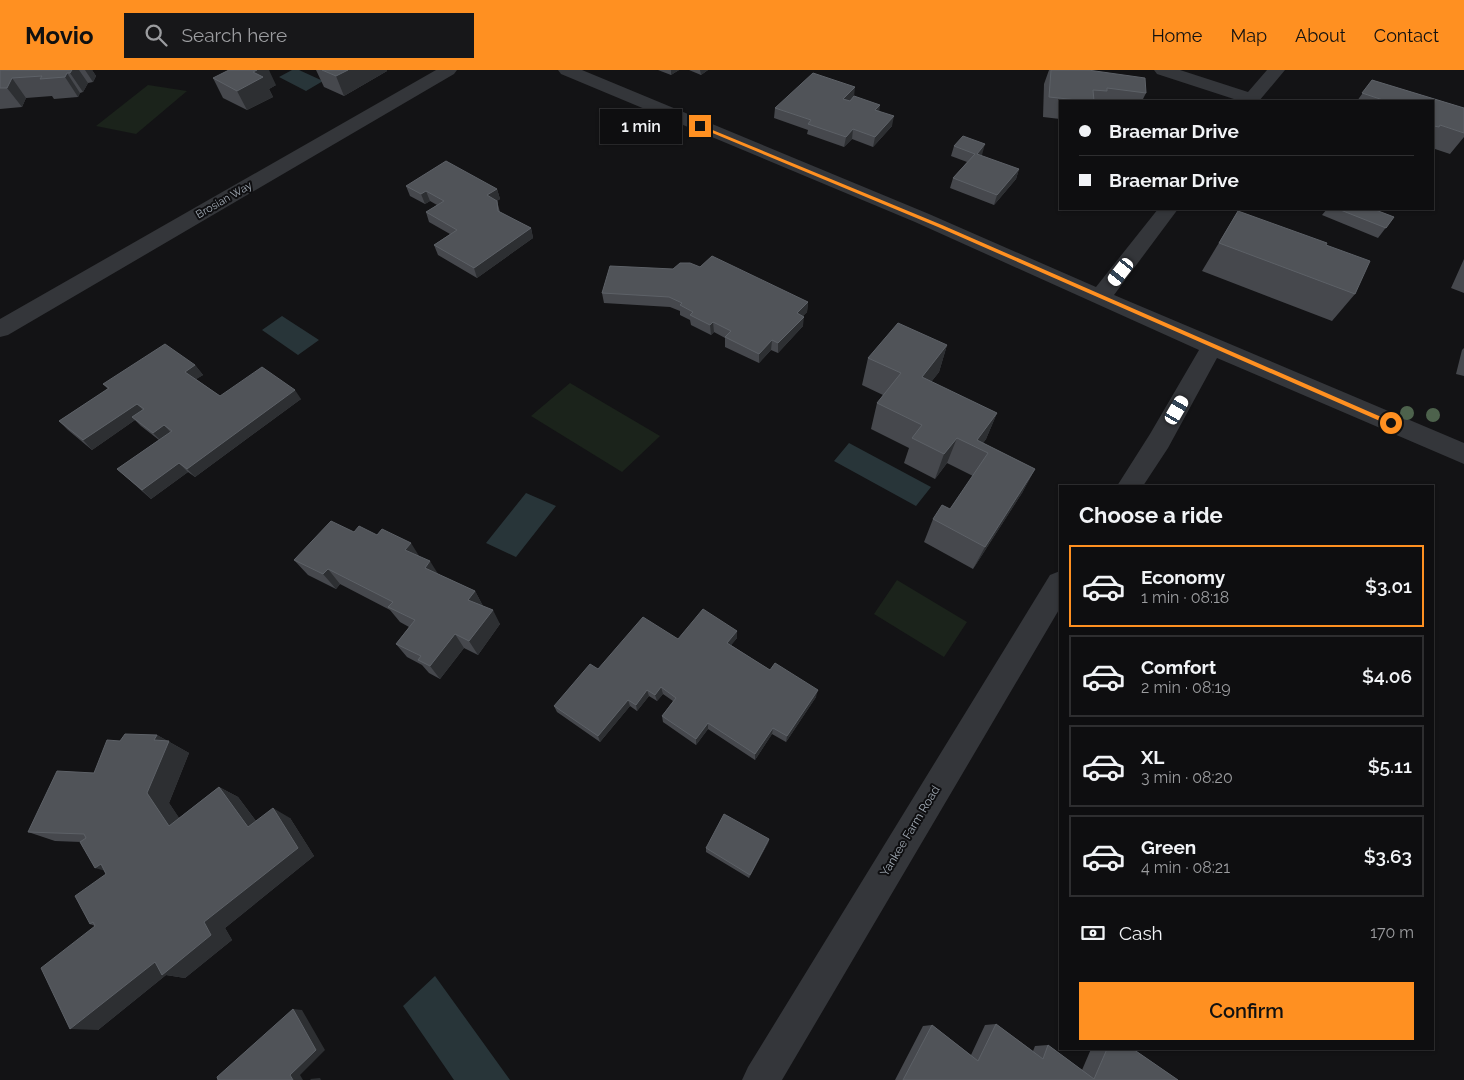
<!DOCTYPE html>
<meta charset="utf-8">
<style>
body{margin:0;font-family:Raleway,sans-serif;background:#171719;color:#f1f3f6;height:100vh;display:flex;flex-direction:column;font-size:19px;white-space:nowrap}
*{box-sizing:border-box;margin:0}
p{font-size:16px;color:#9b9c9f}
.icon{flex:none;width:28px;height:28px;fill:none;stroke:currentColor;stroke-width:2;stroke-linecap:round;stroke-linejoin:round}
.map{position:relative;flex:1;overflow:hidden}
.sheet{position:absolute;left:1059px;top:415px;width:375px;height:565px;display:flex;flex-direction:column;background:#0e0e10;border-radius:0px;box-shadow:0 1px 4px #0004,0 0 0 1px #2e2e30}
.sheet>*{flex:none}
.top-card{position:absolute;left:1059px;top:30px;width:375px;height:110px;border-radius:0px;box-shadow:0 1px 4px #0004,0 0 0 1px #2e2e30;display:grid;align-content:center;height:110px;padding:0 20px;background:#0e0e10}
.end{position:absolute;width:22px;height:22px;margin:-11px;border:6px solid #ff9021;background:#111;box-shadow:0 0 0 2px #111}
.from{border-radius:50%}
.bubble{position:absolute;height:35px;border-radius:0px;background:#0e0e10;box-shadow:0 1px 4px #0004,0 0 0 1px #2e2e30;font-size:16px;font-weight:600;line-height:35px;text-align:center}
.car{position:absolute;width:15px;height:30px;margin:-15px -8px;border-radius:6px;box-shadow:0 0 4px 1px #0007;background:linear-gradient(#fff 24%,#345 0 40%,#fff 0 76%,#345 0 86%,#fff 0)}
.top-card b{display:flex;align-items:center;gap:18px;height:48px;font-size:19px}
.top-card b+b{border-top:1px solid #2e2e30}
.top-card i{width:12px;height:12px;background:#f1f3f6}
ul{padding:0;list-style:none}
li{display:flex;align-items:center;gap:15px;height:82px;margin:0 10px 8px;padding:0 10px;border:2px solid #2e2e30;border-radius:0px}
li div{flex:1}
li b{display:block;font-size:19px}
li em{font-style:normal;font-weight:600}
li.active{border-color:#ff9021}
li>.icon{width:45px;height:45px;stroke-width:1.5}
h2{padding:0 20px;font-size:22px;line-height:60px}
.pay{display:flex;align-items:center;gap:12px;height:55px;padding:0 20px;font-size:19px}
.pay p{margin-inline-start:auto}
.primary-button{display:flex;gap:10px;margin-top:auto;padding:10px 20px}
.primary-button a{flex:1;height:58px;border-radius:0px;background:#ff9021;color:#111;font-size:20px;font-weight:600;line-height:58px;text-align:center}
header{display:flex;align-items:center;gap:30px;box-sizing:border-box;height:70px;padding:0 25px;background:#ff9021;color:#111}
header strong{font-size:24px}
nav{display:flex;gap:28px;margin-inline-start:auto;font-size:18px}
.search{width:350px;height:45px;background:#171719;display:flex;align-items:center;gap:12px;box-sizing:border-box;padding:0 18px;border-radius:0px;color:#9b9c9f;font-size:19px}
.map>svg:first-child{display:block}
.green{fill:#1b231b}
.water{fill:#283539}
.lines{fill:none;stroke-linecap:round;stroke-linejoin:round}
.minor{fill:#34363a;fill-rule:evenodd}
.tree{fill:#4d624c}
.wall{fill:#46484d}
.shaded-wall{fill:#2d2f32}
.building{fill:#505358;stroke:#5d6167}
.route{fill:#ff9021}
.labels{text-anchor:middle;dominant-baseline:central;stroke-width:4;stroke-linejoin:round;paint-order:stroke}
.far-street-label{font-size:11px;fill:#a3acb6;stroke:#0e0e10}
.street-label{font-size:12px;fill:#a3acb6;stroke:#0e0e10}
</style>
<header>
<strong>Movio</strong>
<div class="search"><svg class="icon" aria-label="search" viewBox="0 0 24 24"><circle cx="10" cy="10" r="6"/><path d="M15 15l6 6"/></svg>Search here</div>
<nav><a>Home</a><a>Map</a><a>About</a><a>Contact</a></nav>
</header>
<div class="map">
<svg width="1464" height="1010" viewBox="0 0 1464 1010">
<rect width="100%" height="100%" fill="#131315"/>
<path class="green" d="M148,15L187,21L136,64L96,56Z
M570,313L660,366L622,402L531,346Z
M897,510L967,552L944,587L874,544Z"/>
<path class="water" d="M292,0H299L323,11L306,21L279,7Z
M282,246L319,270L298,285L262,260Z
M849,373L931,417L916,436L834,391Z
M526,423L556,436L516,487L486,473Z
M435,906L510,1010H454L403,936Z"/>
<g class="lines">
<path class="minor" d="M436,0H457L454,4L8,265L0,267V249Z
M558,0H582L929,144L1096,217L1158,139H1178L1114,225L1464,373V394L1217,288L1168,378L1143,416H1117L1150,364L1199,280L915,152L561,4Z
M1154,0H1180L1248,22L1267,0H1285L1259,31H1240L1157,4Z
M1060,501V538L782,1010H742L748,997L1050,505Z"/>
</g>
<g class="tree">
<circle cx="1407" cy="343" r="7"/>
<circle cx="1433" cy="345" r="7"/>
</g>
<path class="wall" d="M0,0H92L96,6L93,12L88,13L83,22L80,23L78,27L54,29L52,26L26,28L22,37L0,39Z
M316,0H387V1L344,26L324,17Z
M658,0H679L671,5Z
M689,0H708L701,5Z
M1049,0H1088L1146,23L1142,31H1060V49L1043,47L1044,14Z
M213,8L276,15L269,19L273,27L247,40L223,28Z
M1372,10L1464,38V67L1450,84L1432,78V31H1357Z
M854,27L879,42L892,56L873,77L852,69L844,77L807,64L808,60L774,48L775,38Z
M954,76L982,85L981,86L1019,99L1016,109L994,135L950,118L953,108L967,92L951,86Z
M406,116L497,119L500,129L497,131L500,142L531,158L533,168L477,208L438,185L434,175L450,164L429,152L426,142L437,135L430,131L425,134L410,126Z
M1327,139H1373L1394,147L1378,168L1322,145Z
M1238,141L1326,175L1355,224L1332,251L1202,201Z
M1464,189V223L1451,218Z
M700,197L808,232L807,242L803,246V256L778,283L771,280L759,293L725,277V268L714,262L711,265L691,255L690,250L680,245V241L670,237L604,233L602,223L673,199Z
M947,275L939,302L931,312L997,343L986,369L983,373L1035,399L1022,423L973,499L924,472L933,449L950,439L973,406L947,393L935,409L904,393L909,378L871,359L877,333L883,325L862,315L868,288Z
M1464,278V306L1456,304L1462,280Z
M195,295L203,305L196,309L220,326L301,329L195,407L188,402L151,429L117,399L159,370L141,356L135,350L92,380L68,360L59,351L108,319L103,314Z
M419,486L438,504L475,521L483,536L500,554L478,585L464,578L440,609L429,603L422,595L407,587L396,574L409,557L400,552L390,540L340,514L336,519L308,505L294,490Z
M737,568L731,575L770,600L816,627L786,672L772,664L755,690L708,659L696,675L663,652L662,646L673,631L663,624L657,631L649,626L637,641L630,636L600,672L557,642L554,636L598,599L678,569Z
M157,665L189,683L169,733L179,748L219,717L238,727L256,751L290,748L314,786L225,858L232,870L185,908L166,905L98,960L95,856L90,854L106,804L104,800L81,772L55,771L28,762L94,703L120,671Z
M769,769L768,773L749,808L706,782V778Z
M996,954L1033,981L1035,976L1048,975L1082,1000L1091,979H1133L1178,1010H895L923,956L932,955L971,985L985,955Z"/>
<path class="shaded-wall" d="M72,0H79L88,13L83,22L70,3Z
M85,0H92L96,6L93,12Z
M257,0H269L276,15L269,19L273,27L247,40L237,21L253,2Z
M348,0H387V1L344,26L336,6Z
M671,0H679L671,5Z
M700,0H708L701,5Z
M67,3L80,23L78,27L65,7Z
M12,8L26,28L22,37L7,18Z
M855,17L854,27L841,39L843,29Z
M880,35L879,45L875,40Z
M894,46L892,56L873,77L875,67Z
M853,59L852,69L844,77L846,67Z
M985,74L982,85L974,94L977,84Z
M1019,99L1016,109L994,135L997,125Z
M497,119L500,129L490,135L487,125Z
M426,121L430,131L425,134L421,124Z
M531,158L533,168L477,208L474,198Z
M808,232L807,242L796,252L797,243Z
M804,247L803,256L778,283V273Z
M713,252L714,262L711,265L710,255Z
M772,270L771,280L759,293V284Z
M947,275L939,302L914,334L922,307Z
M195,295L203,305L193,311L185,302Z
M295,320L301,329L195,407L187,399Z
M137,334L146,343L132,347L135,350L92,380L83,370Z
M997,343L986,369L979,379L977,370Z
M164,355L172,364L162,372L153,363Z
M957,368L947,393L935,409L944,384Z
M179,393L188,402L151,429L142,420Z
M1035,399L1022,423L973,499L985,477Z
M411,473L421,489L405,480Z
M430,491L440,507L425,498Z
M328,499L340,514L336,519L323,504Z
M475,521L483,536L468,530Z
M493,540L500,554L478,585L469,571Z
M737,561V568L727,580V573Z
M455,564L464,578L440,609L430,596Z
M661,617L663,624L657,631L655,625Z
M647,620L649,626L637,641L636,635Z
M818,620L816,627L786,672L787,666Z
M628,630L630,636L600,672L598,666Z
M708,653V659L696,675V669Z
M773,658L772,664L755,690V684Z
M157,665L189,683L169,733L190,764L169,756L147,723L154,670Z
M219,717L238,727L267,766L248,757Z
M273,738L290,748L314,786L225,858L232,870L185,908L166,905L98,960L70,959L204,852Z
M769,769L768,773L749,808L750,805Z
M101,794L120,805L95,798Z
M293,939L302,940L325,980L300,1005L303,1010H293L290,1005Z
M320,1008L321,1010H311L310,1009Z"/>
<path class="building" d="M0,0H72L70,3H67L65,7L40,9L42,6L12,8L7,18H0Z
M229,0H257L253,2L263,7L237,21L213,8Z
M322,0H348L336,6Z
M1051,0H1088L1145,8L1146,23L1107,18V21L1093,20L1094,31H1087L1049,27Z
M813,3L855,17L843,29L850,31L854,26L880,35L875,40L894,46L875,67L853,59L846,67L808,54L811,50L775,38Z
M1372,10L1464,38V63L1440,55L1439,57L1434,56L1432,58V31H1378L1377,30H1383L1362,23Z
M963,66L985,74L977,84L1019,99L997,125L953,108L975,84L954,76Z
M446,91L497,119L487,125L497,131L498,141L531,158L474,198L434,175L457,160L426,142L444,131L426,121L421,124L406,116Z
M1338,139H1373L1394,147L1386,158Z
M1238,141L1327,173L1326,175L1370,191L1355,224L1219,173Z
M712,186L808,232L797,243L804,247L778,273L772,270L759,284L725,267L731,261L713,252L710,255L690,245L693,242L680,235L682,233L669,227L602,223L610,196L673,199L680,193H690L700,197Z
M898,253L947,275L922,307L997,343L977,370L1035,399L985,477L933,449L942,435L950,439L988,383L957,368L944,384L912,368L922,355L877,333L901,303L868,288Z
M165,274L195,295L185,302L220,326L262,297L295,320L187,399L179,393L142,420L117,399L172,361L164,355L153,363L132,347L144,339L137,334L83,370L59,351L109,318L103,314Z
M331,451L354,462L359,456L377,465L382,459L411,473L405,480L430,491L425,498L475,521L468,530L493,540L469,571L455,564L430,596L418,590L421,586L396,574L415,550L388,537L393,532L328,499L323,504L294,490Z
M703,539L737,561L727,573L770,600L775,593L818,620L787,666L773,658L755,684L708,653L696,669L662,646L676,628L661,617L655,625L647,620L636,635L628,630L598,666L554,636L590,594L598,599L643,547L678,569Z
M125,664L157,665L154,670L169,671L147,723L169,756L219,717L248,757L273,738L298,778L204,852L211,865L162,905L155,892L70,959L41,898L95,856L93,852L90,854L75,826L106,804L101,794L95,798L80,772L86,768L84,764L28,762L57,701L94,703L107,670L120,671Z
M724,744L769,769L750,805L706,778Z
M293,939L316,980L290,1005L293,1010H218L217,1007Z
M996,954L1043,989L1048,975L1094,1009L1107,979H1133L1178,1010H903L932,955L978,991Z"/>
<path class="route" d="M698,54L942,155L1395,353L1394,355H1389L938,157L698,57Z"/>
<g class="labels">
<g class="far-street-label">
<text transform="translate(224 130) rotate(-30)">Brosian Way</text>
</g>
<g class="street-label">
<text transform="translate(910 761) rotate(-59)">Yankee Farm Road</text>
</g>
</g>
</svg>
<i class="end from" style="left:1391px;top:353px"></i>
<i class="end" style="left:700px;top:56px"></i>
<div class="bubble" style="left:600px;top:39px;width:82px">1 min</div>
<i class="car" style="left:1121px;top:202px;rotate:218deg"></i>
<i class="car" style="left:1177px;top:340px;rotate:30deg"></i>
<div class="top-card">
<b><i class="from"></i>Braemar Drive</b>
<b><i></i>Braemar Drive</b>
</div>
<section class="sheet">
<h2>Choose a ride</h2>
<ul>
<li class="active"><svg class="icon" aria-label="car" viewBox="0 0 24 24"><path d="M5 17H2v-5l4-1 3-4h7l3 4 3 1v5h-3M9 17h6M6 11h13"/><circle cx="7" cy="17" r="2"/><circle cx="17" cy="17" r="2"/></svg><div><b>Economy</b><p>1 min · 08:18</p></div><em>$3.01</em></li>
<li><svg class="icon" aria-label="car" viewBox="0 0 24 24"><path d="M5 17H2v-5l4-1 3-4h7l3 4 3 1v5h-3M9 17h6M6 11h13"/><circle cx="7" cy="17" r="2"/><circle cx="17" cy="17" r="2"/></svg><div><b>Comfort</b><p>2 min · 08:19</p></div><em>$4.06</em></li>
<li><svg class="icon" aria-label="car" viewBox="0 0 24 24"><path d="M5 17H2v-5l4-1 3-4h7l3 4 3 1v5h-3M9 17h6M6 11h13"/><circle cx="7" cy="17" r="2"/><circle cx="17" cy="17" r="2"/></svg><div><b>XL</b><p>3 min · 08:20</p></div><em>$5.11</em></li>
<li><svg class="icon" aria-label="car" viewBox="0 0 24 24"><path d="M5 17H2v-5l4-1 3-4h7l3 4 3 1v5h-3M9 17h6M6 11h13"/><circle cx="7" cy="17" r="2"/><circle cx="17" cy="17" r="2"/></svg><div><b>Green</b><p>4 min · 08:21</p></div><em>$3.63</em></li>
</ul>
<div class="pay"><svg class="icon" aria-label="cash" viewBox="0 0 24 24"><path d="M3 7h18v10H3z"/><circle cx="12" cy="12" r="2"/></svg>Cash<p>170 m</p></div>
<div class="primary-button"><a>Confirm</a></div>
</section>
</div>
